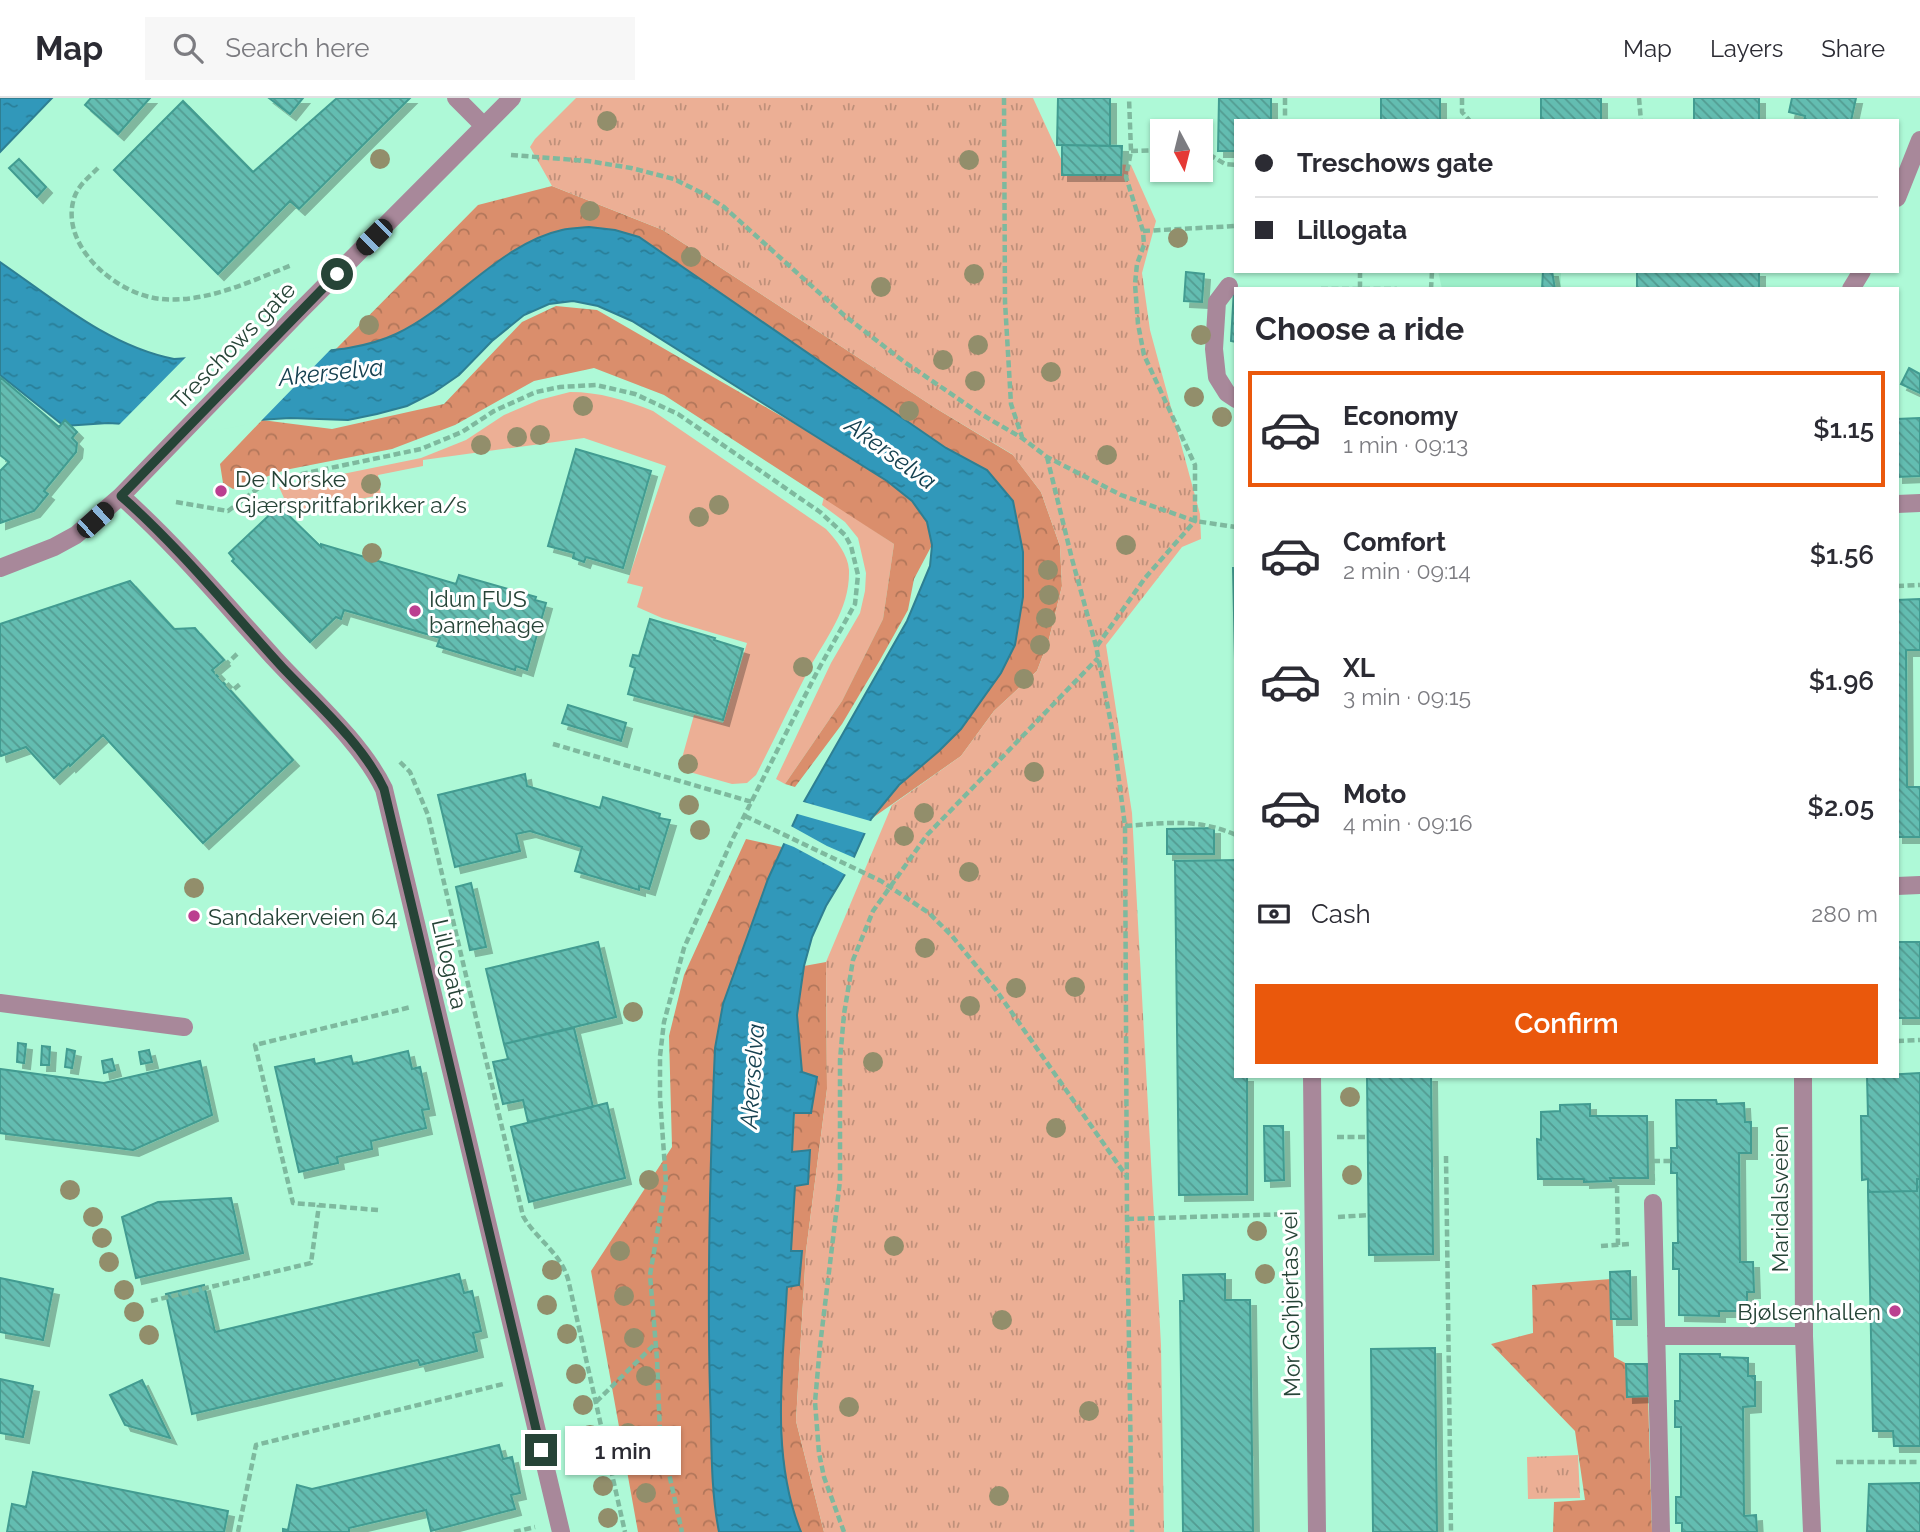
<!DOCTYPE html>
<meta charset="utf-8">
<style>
body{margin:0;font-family:Raleway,sans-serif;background:#f7f7f7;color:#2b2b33;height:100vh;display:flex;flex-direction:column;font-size:26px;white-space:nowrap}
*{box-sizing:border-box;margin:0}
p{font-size:23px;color:#7c7c81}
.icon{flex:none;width:38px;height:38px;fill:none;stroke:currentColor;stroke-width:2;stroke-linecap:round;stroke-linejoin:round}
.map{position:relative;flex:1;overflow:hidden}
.sheet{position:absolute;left:1234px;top:189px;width:665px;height:791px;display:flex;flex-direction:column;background:#fff;border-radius:0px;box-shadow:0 2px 5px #0004}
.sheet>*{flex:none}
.hud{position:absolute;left:1234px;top:21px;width:665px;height:154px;border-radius:0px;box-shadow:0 2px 5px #0004;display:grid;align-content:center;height:154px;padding:0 21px;background:#fff}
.needle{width:46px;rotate:173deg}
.fabs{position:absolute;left:1150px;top:21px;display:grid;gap:14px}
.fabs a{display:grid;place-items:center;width:63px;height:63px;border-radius:0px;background:#fff;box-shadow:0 2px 5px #0004;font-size:35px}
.end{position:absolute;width:32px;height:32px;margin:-16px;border:9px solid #264437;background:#fff;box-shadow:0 0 0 4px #fff}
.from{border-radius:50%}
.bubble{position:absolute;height:49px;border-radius:0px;background:#fff;box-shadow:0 2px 5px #0004;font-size:23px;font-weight:600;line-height:49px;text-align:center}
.car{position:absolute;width:21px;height:42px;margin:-21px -10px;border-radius:9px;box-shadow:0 0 5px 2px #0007;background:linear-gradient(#222 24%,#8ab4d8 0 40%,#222 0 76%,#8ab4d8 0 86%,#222 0)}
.hud b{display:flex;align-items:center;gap:24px;height:66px;font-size:26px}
.hud b+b{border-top:2px solid #e1e1e2}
.hud i{width:18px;height:18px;background:#2b2b33}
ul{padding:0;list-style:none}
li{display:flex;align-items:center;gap:21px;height:116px;margin:0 14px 10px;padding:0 7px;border:4px solid transparent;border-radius:0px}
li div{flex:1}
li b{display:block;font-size:26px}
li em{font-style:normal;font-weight:600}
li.active{border-color:#ea580c}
li>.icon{width:63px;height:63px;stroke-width:1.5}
h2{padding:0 21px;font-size:32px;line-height:84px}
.pay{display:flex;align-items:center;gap:18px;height:77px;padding:0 21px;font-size:26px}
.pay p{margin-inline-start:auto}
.action{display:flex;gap:14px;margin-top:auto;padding:14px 21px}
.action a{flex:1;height:80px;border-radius:0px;background:#ea580c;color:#fff;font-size:28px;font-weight:600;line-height:80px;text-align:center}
header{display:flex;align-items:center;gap:42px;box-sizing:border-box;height:98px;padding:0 35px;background:#fff;border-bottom:2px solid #e1e1e2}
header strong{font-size:33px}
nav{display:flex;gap:38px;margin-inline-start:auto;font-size:24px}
.search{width:490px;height:63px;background:#f7f7f7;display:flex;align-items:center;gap:18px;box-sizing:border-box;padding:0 24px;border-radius:0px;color:#7c7c81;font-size:26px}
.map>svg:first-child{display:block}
.built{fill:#9cefc9}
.grass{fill:#ecaf95}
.forest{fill:url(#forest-crowns)}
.park{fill:url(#park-tufts)}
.water{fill:url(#water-ripples);stroke:#2e7f93;stroke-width:2}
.pier{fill:#aef9d7}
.building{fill:url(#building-back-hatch);stroke:#429c91;stroke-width:2;filter:url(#shadow)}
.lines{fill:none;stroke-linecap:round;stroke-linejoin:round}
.path{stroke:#7eb99e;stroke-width:4.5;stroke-dasharray:7 3.5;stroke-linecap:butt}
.minor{stroke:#a8889a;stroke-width:18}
.tree{fill:#928e6b}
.route{stroke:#264437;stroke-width:9}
.poi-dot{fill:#bb3f90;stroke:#fff;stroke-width:2.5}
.labels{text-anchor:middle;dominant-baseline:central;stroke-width:6;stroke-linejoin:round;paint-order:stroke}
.street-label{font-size:23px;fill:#264437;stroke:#fff}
.poi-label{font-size:23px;fill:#264437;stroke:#fff;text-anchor:start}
.water-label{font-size:24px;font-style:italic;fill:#164150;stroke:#fff}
</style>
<header>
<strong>Map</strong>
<div class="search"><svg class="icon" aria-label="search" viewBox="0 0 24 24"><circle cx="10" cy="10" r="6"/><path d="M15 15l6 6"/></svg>Search here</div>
<nav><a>Map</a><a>Layers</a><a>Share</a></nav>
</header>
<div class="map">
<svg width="1920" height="1434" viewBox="0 0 1920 1434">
<defs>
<pattern id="forest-crowns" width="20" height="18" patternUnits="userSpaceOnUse" patternTransform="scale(1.75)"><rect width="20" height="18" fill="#da8e6c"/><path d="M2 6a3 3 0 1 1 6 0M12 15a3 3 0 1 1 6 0" fill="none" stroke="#b1765a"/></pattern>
<pattern id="park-tufts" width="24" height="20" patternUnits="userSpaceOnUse" patternTransform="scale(1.75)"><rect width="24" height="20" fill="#ecaf95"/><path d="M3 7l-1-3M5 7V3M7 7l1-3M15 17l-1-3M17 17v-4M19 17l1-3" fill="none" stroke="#bf907a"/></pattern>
<pattern id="water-ripples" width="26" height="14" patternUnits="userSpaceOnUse" patternTransform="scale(1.75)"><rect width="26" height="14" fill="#3198ba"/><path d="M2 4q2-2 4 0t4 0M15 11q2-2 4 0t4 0" fill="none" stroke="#297e98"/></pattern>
<pattern id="building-back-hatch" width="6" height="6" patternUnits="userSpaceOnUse" patternTransform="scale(1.75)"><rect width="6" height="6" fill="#64bdb1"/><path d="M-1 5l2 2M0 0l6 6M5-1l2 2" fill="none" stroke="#529b91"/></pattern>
<filter id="shadow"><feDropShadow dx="6" dy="6" stdDeviation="0" flood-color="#0004"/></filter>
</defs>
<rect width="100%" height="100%" fill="#aef9d7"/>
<path class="built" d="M1438,173H1561V191H1442Z"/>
<path class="grass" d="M570,294C599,294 626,302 653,313L826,431C836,442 848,456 849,472C850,511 827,538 809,571C791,606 774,642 756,677L747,685L732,686L679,671L694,617L723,625L747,545L662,520L637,509L643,489L627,485L666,368L584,340L423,362V368L378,377L381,397L303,412L300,416L284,400L279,389L421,360L466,342L504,317L539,302Z
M824,399L894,446L883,521L842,603L785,686L776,681L831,565L860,515L865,493L866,475L858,440L845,424L822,407Z"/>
<path class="forest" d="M552,88L663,132L937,311L1013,357L1041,394L1060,448L1062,488L1049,541L1037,573L994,613L961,658L871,721L887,700L917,671L1001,575L987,372L946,350L615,132C597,130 579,128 561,132C499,147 453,208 397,236C377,246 356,249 334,253L478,107Z
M556,208L597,212L835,349L887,383L912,403L927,424L932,447L914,481L908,512L880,562L842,626L795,689L785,686L842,603L883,521L894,446L664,297L594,270L534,283L455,327L392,351L285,372L233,391L223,385L220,366L262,322L332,331L444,306L522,224Z
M746,741L782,749L768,781L723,906L712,1031L709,1245L713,1394L719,1434H638L591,1173L672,1049L669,938L684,877Z
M826,864L827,991L806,1153L796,1323L824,1434H801C770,1358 783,1269 787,1189L799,1187L802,1153L791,1154L795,1088L808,1086L809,1052L792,1054L795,1015L817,980L802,974L797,917L804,868Z
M1611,1181L1614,1259L1627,1266L1628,1299L1648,1298L1652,1434H1553L1554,1404L1585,1402L1575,1333L1491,1246L1533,1235L1532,1187Z"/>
<path class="park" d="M576,0H1033L1062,63L1131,67L1156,123L1142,175L1150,232L1200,416L1201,441L1182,449L1106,547L1132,715L1161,1247L1164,1434H824L796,1323L806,1153L827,991L826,864L892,707L961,658L994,613L1037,573L1049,541L1062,488L1060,448L1041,394L1012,356L937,311L663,132L552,88L530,49L535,41Z
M1578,1357L1580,1400L1528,1401L1527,1359Z"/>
<path class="water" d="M0,0H52L0,54Z
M589,129L615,132L639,139L946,350L987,372L1013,403L1023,454V499L1015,547L1001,575L961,631L939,653L899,687L871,721L850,768L826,808L812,839L804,868L797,917L802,974L817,979L811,1015H794L792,1054L810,1052L808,1086L795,1088L791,1153H802L799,1187L787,1189C783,1269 770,1358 801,1434H719C710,1389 712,1342 710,1296C707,1181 710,1065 715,950L723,906L768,781L801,709L907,523L930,468L932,447L927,424L912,403L887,383L632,223L598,208L573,203L549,206L524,217L492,243L459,277L433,295L407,308L377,316L348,322L290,320L159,328L108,325L64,328L0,277V164C54,201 108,248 174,261C209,259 245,257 281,256C319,253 360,253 396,236C452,210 501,145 562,132C571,130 580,130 589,129Z"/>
<path class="pier" d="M333,249L260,324L224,331L159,332L117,329L188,257Z
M800,703L874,724L868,736L794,715Z
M789,727L827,748L857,761L848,778L794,749L781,744Z"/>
<path class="building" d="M91,0H150L118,36L85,7Z
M269,0H303L290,16Z
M337,0H410L299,111L290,103L218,176L114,72L183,3L253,74Z
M1058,0H1110V48L1057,47Z
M1219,0H1271V23H1236V53H1218Z
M1381,0H1440V23H1381Z
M1541,0H1601V23H1541Z
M1694,0H1759V23H1694Z
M1792,0H1856L1851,23H1804L1805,18L1789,14Z
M1062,47L1122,48L1121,77H1062Z
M19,61L46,89L37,99L9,70Z
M1543,173H1552L1555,191H1542Z
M1637,173H1759V191H1637Z
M1186,174L1204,176L1202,204L1184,203Z
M1234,191L1236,192V244L1231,243Z
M1909,270L1920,276V295L1901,286Z
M0,279L59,329L65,322L77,334L72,340L77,345L76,354L44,393L48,396L34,413L0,425V373L9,364L0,357Z
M1920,320V378L1897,379V321Z
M576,351L651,373L623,470L586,459L584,464L573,460L574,455L548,448Z
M279,408L321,449V446L456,486L459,477L536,499L535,502L546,505L527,572L516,568L515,572L437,548L440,540L344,512L341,521L336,519L310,544L232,463L234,461L229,455Z
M1233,470H1236V607Z
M130,483L174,531L195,530L200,536L224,562L212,572L293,662L203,745L103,637L70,668L69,666L54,680L26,649L1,658L0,656V526Z
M1920,501V552H1906L1907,689H1920V739H1897V502Z
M650,521L715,540L714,542L743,551L723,622L628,596L635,570L630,568L633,557L639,558Z
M568,607L626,625L621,643L562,625Z
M525,676L527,688L600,710L603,699L660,716L659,720L670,722L649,791L639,788V792L575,773L582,749L530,733L516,736L520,753L455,769L438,697Z
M1214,730V756H1167V731Z
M1236,762V978H1247V1096L1179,1097L1175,763Z
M471,785L486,849L470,852L456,789Z
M598,844L616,919L504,946L486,871Z
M1897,844H1920V920H1897Z
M574,930L593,1009L528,1024L523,1002L503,1006L493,964L508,961L504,946Z
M18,945L26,946L24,965L17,964Z
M42,948L50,949L49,967H41Z
M67,951L75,953L72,970L65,969Z
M149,952L152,964L141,966L139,954Z
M408,953L412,971L420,969L429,1011L422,1012L426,1030L371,1043L372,1051L337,1059L338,1065L299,1074L275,969L314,961L315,966L351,958L353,966Z
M112,961L115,972L104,975L102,963Z
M200,963L212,1017L133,1052L0,1035V971L104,985Z
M1920,975V1081H1917V1093L1868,1094V1081L1862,1082L1861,1018H1868L1867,978Z
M1367,978H1431L1433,1156L1369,1157Z
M1676,1002H1716L1717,1006L1744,1005L1745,1024H1751V1055H1739L1740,1164H1753L1754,1194H1747V1213H1719V1218L1679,1217V1171H1673V1145H1678L1677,1075H1671V1050H1677Z
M607,1005L625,1080L529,1104L511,1029Z
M1590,1006V1018H1647L1648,1080H1610L1611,1083L1584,1084V1081H1538L1537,1041L1541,1042V1014L1560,1013V1007Z
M1264,1028H1283L1284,1082L1265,1083Z
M1917,1081H1920V1348H1894L1893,1333H1873L1868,1094L1917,1093Z
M231,1100L243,1155L136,1180L122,1119L158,1104Z
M1630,1173L1631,1221H1611L1610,1174Z
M459,1176L464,1195L472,1193L481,1233L473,1235L477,1253L420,1267L418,1262L192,1316L166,1196L204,1187L215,1234Z
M1225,1176V1202H1250L1253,1434H1183L1180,1203H1184L1183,1177Z
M0,1180L53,1191L43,1242L0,1234Z
M1435,1250L1437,1434H1373L1371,1251Z
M1680,1256H1720V1259L1748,1260V1278H1755V1308L1743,1309L1744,1418L1756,1417L1757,1434H1682V1425H1676V1399H1681V1329H1675V1303H1680Z
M1626,1266H1647L1648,1298L1627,1299Z
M0,1281L33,1288L23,1339L0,1335Z
M142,1282L170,1340L125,1327L110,1297Z
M499,1347L503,1361L512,1359L520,1395L511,1397L515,1411L431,1433L426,1412L349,1430V1434H283V1431L288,1432L297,1387L312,1391Z
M33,1374L228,1413L224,1434H7L12,1406L26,1409Z
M1920,1385V1434L1867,1433L1869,1386Z"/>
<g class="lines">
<path class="path" d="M1004,0L1005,204L1011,306L1022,339
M1285,0V23
M1462,0V14L1470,23
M1639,0L1641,23
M1200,51L1225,66L1236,67
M1131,53L1162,52
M511,57L588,63L631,70L674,81L700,94L724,109L845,218L903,263L979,315L1022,340L1047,359L1121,397L1195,423L1236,429
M98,70C88,80 76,89 73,104C62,151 119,198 162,201C207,205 251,183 292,167
M1143,133L1236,128
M1360,173V190
M1321,191H1397
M1431,191L1432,173
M1047,359L1072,461L1096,548L1113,636L1125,728L1127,1121L1132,1434
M176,404L228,413L268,383L421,351L462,334L494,313L536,294L560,289L596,287L635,296L678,316L820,414L845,437L851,448L858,477L855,506L817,574L732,742L684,850L664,924L660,958V999L666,1085L650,1177L657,1261L660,1335L682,1434
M1897,488L1920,487
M1097,548L1145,480L1195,423V367L1144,257L1138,226L1135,186L1137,166L1144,147L1143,133L1126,79L1131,53L1129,0
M237,556L217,575L233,592L240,586
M553,646L752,704
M400,664L410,674L428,717L523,1118C536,1141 560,1154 568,1181L625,1434
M745,718L881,783L929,815L952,838L996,892L1127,1079
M1125,728C1165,725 1198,720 1236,737
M1897,943L1920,942
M1337,1039H1368
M1446,1058L1451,1434
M1653,1083L1652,1063H1671
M1617,1088L1618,1147
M378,1112L293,1105L255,947L411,909
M1338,1119L1369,1117
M1127,1121L1291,1116
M1601,1148L1629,1146
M151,1203L311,1165L319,1107
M596,1304L655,1246
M1836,1364H1920
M238,1434L256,1347L503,1286
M514,1434L535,1429
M844,1434L824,1379L819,1355L815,1304L820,1248L840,1083V962L844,916L853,862L873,813L927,737L1098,560"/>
<path class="minor" d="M456,0L484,28
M1897,100L1920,42
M1229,188L1217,204L1214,251L1217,279L1227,295L1236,301
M1851,191L1862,173
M121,398C177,448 225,506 275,561C310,599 362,645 384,691L561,1434
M1897,406L1920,405
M0,470L54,449L76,437L121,398L300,213L512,0
M1897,788L1920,787
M0,905L184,929
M1312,978L1317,1434
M1803,978L1804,1238L1812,1434
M1653,1105L1661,1434
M1656,1238H1804"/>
</g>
<g class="tree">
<circle cx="607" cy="23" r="10"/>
<circle cx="380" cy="61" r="10"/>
<circle cx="969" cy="62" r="10"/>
<circle cx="590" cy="113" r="10"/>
<circle cx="1178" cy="140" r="10"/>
<circle cx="691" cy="159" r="10"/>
<circle cx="974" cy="176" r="10"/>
<circle cx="881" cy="189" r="10"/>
<circle cx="369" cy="227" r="10"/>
<circle cx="1201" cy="237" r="10"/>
<circle cx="978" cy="247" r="10"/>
<circle cx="943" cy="262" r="10"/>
<circle cx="1051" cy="274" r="10"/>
<circle cx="975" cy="283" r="10"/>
<circle cx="1194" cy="299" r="10"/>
<circle cx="583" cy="308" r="10"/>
<circle cx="909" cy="313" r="10"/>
<circle cx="1222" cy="319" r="10"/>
<circle cx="540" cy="337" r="10"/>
<circle cx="517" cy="339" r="10"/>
<circle cx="481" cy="347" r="10"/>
<circle cx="1107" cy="357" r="10"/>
<circle cx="371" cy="386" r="10"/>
<circle cx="719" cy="407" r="10"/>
<circle cx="699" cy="419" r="10"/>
<circle cx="1126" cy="447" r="10"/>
<circle cx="372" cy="455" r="10"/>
<circle cx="1048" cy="472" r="10"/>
<circle cx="1049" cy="497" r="10"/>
<circle cx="1046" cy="520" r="10"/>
<circle cx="1040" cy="547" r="10"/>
<circle cx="803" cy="569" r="10"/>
<circle cx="1024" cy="581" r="10"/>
<circle cx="688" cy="666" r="10"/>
<circle cx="1034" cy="674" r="10"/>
<circle cx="689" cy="707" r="10"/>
<circle cx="924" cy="715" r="10"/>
<circle cx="700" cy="732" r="10"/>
<circle cx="904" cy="738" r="10"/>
<circle cx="969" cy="774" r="10"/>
<circle cx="194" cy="790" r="10"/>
<circle cx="925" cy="850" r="10"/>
<circle cx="1075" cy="889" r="10"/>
<circle cx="1016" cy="890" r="10"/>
<circle cx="970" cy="908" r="10"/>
<circle cx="633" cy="914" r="10"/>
<circle cx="873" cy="964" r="10"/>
<circle cx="1350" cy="999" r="10"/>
<circle cx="1056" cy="1030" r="10"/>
<circle cx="1352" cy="1077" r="10"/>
<circle cx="649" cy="1082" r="10"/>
<circle cx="70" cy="1092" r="10"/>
<circle cx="93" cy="1119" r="10"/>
<circle cx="1257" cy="1133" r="10"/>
<circle cx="102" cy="1140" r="10"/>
<circle cx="894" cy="1148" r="10"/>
<circle cx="620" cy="1153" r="10"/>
<circle cx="109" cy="1164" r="10"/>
<circle cx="552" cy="1172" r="10"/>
<circle cx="1265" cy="1176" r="10"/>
<circle cx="124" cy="1192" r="10"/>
<circle cx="624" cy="1198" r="10"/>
<circle cx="547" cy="1207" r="10"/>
<circle cx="134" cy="1214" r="10"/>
<circle cx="1002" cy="1222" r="10"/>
<circle cx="567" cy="1236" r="10"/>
<circle cx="149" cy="1237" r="10"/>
<circle cx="634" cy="1240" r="10"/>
<circle cx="576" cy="1276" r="10"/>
<circle cx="646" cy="1278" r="10"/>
<circle cx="583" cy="1307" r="10"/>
<circle cx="849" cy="1309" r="10"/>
<circle cx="1089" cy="1313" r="10"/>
<circle cx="628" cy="1335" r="10"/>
<circle cx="590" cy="1337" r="10"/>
<circle cx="651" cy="1356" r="10"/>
<circle cx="603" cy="1388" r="10"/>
<circle cx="646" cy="1395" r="10"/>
<circle cx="999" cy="1398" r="10"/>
<circle cx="608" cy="1420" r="10"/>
</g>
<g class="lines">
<path class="route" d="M337,176L121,398C180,450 229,511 282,569C316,605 363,646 384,691L541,1352"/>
</g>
<g class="poi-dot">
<circle cx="221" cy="393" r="7"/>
<circle cx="415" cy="513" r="7"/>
<circle cx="194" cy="818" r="7"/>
<circle cx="1895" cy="1213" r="7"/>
</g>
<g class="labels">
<g class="street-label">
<text transform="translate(233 247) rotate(-46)">Treschows gate</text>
<text transform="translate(450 866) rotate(77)">Lillogata</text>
<text transform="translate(1779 1101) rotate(-90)">Maridalsveien</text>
<text transform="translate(1290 1206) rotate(-91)">Mor Go’hjertas vei</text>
</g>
<g class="poi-label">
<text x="235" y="380">De Norske<tspan x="235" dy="26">Gjærspritfabrikker a/s</tspan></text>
<text x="429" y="500">Idun FUS<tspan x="429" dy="26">barnehage</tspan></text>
<text x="208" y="818">Sandakerveien 64</text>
<text x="1881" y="1213" text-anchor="end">Bjølsenhallen</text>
</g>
<g class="water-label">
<text transform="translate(331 274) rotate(-6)">Akerselva</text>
<text transform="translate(891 355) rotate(36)">Akerselva</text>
<text transform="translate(752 978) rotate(-86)">Akerselva</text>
</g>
</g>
</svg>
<div class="fabs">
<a><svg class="needle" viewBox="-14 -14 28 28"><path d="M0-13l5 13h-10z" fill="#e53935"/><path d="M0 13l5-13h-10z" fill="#7c7c81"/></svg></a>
</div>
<i class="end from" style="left:337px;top:176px"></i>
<i class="end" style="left:541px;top:1352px"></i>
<div class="bubble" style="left:565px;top:1328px;width:116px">1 min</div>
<i class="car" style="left:374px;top:139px;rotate:225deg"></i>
<i class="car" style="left:95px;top:422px;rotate:48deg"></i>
<div class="hud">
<b><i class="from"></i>Treschows gate</b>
<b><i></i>Lillogata</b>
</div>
<section class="sheet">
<h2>Choose a ride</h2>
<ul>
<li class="active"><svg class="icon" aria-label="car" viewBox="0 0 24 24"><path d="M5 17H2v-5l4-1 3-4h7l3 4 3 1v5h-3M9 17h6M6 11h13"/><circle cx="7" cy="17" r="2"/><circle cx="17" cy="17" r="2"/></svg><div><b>Economy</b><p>1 min · 09:13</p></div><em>$1.15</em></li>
<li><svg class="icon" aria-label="car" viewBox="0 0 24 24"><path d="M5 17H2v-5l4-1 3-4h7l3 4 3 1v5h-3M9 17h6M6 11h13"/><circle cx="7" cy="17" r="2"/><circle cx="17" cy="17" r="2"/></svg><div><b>Comfort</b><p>2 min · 09:14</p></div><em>$1.56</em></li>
<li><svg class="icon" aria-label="car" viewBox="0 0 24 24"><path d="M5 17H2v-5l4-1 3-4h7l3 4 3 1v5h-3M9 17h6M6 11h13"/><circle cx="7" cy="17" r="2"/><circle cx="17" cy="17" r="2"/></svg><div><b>XL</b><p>3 min · 09:15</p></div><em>$1.96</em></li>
<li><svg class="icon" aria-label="car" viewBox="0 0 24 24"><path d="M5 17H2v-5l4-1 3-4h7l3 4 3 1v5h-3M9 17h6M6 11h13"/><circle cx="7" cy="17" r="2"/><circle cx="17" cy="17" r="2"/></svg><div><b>Moto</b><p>4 min · 09:16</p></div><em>$2.05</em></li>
</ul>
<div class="pay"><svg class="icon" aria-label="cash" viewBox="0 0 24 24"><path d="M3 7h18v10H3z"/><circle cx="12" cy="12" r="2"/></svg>Cash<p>280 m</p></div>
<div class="action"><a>Confirm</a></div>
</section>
</div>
